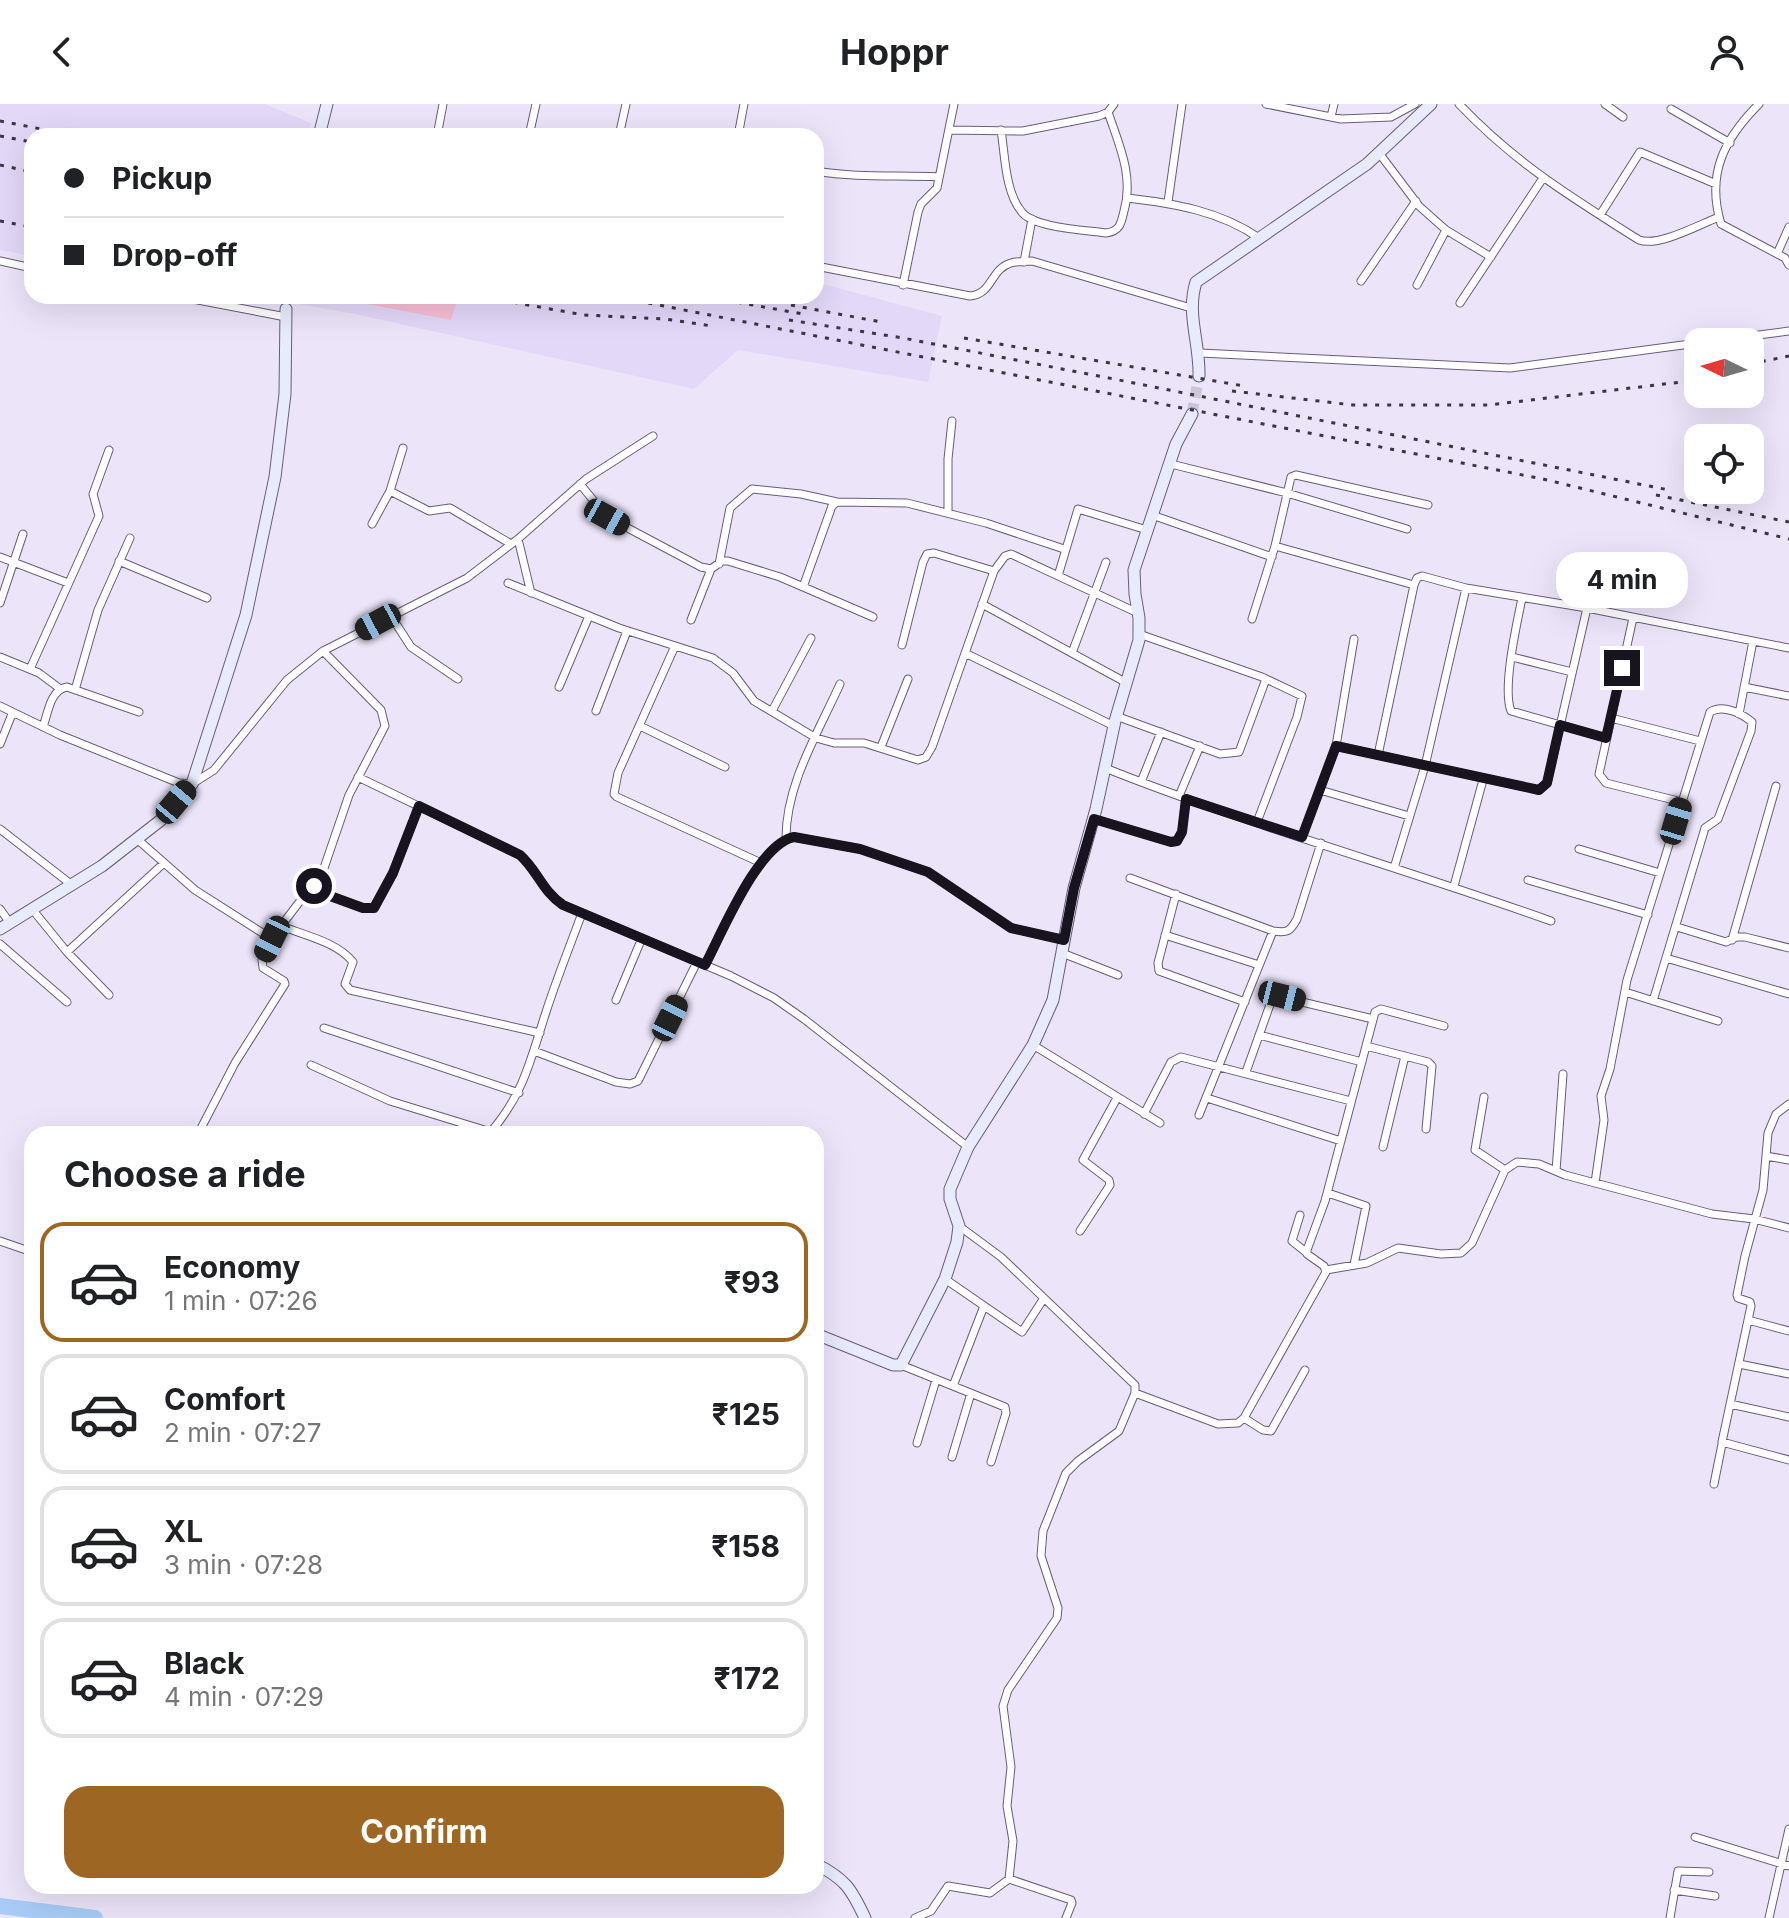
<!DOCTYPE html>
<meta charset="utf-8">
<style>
body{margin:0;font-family:Inter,sans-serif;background:#f2f2f2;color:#202124;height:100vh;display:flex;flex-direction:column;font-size:30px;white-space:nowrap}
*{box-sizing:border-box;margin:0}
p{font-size:26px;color:#757577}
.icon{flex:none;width:44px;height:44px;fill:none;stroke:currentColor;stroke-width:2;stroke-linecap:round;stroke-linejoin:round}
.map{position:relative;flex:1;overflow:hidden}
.sheet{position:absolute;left:24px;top:1022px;width:800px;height:768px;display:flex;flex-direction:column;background:#fff;border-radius:24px;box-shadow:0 8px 32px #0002}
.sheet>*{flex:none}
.top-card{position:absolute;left:24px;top:24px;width:800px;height:176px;border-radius:24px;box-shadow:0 8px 32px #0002;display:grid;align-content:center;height:176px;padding:0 40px;background:#fff}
.needle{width:52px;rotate:275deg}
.buttons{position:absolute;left:1684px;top:224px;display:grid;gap:16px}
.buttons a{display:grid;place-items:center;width:80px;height:80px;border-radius:16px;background:#fff;box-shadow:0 8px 32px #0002;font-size:40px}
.end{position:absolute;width:36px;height:36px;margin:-18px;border:10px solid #17131f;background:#fff;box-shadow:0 0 0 4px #fff}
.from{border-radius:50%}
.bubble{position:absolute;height:56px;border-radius:24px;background:#fff;box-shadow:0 8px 32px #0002;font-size:26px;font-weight:700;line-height:56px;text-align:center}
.car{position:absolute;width:24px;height:48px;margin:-24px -12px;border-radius:10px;box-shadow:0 0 6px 2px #0007;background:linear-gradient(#222 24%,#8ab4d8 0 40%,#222 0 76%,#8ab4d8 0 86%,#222 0)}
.top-card b{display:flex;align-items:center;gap:28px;height:76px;font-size:30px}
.top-card b+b{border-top:2px solid #e0e0e0}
.top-card i{width:20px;height:20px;background:#202124}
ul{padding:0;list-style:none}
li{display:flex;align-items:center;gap:24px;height:120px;margin:0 16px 12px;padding:0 24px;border:4px solid #e0e0e0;border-radius:24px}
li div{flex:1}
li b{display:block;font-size:30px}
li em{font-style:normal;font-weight:700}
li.active{border-color:#9e6623}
li>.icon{width:72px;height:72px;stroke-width:1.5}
h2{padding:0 40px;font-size:36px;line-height:96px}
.action{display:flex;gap:16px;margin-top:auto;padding:16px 40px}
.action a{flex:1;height:92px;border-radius:24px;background:#9e6623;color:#fff;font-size:32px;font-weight:700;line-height:92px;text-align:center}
header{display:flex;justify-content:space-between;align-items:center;height:104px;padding:0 40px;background:#fff;font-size:36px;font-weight:700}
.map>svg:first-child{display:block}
.built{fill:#e4d8f9}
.green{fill:#f8bfd7}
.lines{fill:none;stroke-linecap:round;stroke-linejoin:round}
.river{stroke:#a8ccf6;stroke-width:16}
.secondary-tunnel{stroke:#ccc6d9;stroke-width:11;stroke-dasharray:11 5.5;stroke-linecap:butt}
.street-casing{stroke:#685c7a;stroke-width:9}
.secondary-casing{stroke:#685c7a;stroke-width:13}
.street{stroke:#fff;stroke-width:7}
.secondary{stroke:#e8ebfb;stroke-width:11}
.rail{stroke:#3a3643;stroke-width:3;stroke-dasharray:4 8;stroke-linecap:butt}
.route{stroke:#17131f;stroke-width:10}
</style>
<header><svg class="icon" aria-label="back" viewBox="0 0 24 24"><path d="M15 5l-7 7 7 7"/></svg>Hoppr<svg class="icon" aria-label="person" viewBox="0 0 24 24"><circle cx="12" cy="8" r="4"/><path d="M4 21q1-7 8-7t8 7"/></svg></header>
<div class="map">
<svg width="1789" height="1814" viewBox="0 0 1789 1814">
<rect width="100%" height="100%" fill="#ece5fa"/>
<path class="built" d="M0,0H265L311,19L308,32H32V152L0,146Z
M816,178L942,212L928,278L738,246L694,285L355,210L254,192H816Z"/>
<path class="green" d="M325,192H456L458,193L451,216Z"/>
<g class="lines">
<path class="river" d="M0,1802L95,1814"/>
<path class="secondary-tunnel" d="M1192,310L1199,272"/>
<g class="street-casing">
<path id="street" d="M1266,0L1341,15L1391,13L1415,0
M1459,0C1515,59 1571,93 1639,136C1659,143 1698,121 1719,113
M1605,0L1623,13
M1759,0C1724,35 1706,70 1721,120L1785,154L1789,161
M1671,5L1730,39
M1331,13L1334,0
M949,26L1023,27L1099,12L1108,8L1114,0
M1001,26C1005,51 1005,87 1021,107C1032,124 1086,126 1106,129C1120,127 1121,120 1124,107C1134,72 1119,41 1108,8
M437,32L443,0
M529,32L536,0
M619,32L626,0
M738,32L744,0
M1379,49L1419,102L1446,126L1491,153
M816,67C857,74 897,71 939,73
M1127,94C1173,99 1220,107 1259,134
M1168,98L1182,0
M1600,111L1640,48L1716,80
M1777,150L1789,123
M0,157L32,164
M1024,158L1032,115
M816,162L970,192C993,190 990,165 1011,159C1017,157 1025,158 1032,157L1191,204
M1361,177L1416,97
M903,181L918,108L921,100L937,84L954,0
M1417,181L1446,126
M177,192L286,213
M1460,199L1543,74
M1704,238L1789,227
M1200,249L1510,264L1698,239
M1171,360L1287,389L1407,425
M580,380L607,413L701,463L711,465L722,457H728L780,473L873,513
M390,387L429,407L450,404L511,440
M948,409V355L952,317
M1152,411L1272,453
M372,420L390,387L403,344
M518,435L531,489
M1275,442L1414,481
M0,453L68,479
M119,457L207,494
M719,460L730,404L752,385L801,390L837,398
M1058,472L1078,405L1147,426
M508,479L619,524L713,554L733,569L754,597L816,634L834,639H864L918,656L926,653L932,643L994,467L1005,452L1011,450L1138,509
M803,483L832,402L837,398L907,399L986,419L1064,445
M1522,494C1517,519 1502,584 1511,607L1606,634
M0,499L23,430
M982,500L1125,578
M391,512L411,543L458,575
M1633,514L1599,670L1606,679L1682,698
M1252,515L1275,442L1291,373L1296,371L1428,401
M691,516L711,465
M1139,530L1262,573L1302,592L1297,613L1257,718
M902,541L923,458L927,450L934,449L994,467
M675,542L618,669L614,690L617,693L759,758
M965,549L1114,622
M1072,549L1106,458
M0,553L39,569L59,584
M1512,553L1572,568
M30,565L99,412L93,390L109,346
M559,583L589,512
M1744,583L1789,592
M75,586L98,506L130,434
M0,602L60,631L179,679L192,680L214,666L287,576L323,547L467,474L518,435L586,375L653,332
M596,607L627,527
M772,607L811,534
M1739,610L1753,537
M1116,612L1220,650L1239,648L1266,575
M1611,614L1700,637
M640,622L725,663
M43,623C48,609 50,586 67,583L139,608
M0,640L12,610
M1336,642L1539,686L1547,679L1587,504
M881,643L908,575
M1378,651L1414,481L1417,474L1422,472L1466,484L1587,504L1789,544
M1105,664C1251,722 1403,764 1551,817
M358,673L520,751C538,766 543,788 563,801L731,872L774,894L804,915L968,1043
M1141,678L1161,628
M1320,686L1409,712
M1179,692L1200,642
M1094,715L1171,738L1177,737L1182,728L1186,695
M0,725L72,781
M1302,733L1336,642L1354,535
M786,734C786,680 818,629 840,580
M137,735L195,786L272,835
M1579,745L1660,769
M1394,764L1425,662L1466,484
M1130,774L1273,827C1287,829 1290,828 1297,815L1321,739
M1528,776L1648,811
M1454,782L1483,676
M311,785L363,804H374L393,769L419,702
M1176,790L1158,859L1159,867L1245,898
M0,805L10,819
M32,805L67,848L109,891
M281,822C304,831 337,838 353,858L345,880L350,886L540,929
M1677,823L1726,838L1736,833H1745L1789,844
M1165,831L1259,861
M1732,836L1776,682
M0,840L67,898
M67,848L164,759
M1062,849L1118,871
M1666,854L1789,890
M705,861C722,829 758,740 794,733L860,745L928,768L1011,824L1064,836
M1625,888L1718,917
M616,896L642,834
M324,924L519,989
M1259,931L1362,958
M1033,941L1160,1019
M1366,942L1428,958L1432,962L1426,1025
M534,947L616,978L630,980L638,977L697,858
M311,961L390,997L491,1028
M1246,968L1272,895L1277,892L1373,915
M1484,993L1475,1046L1505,1066
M1207,994L1341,1037
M1789,1000L1776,1010L1768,1029L1763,1086L1745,1152L1737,1191L1738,1194L1750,1198L1751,1202L1722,1338L1789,1356
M1144,1010L1171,958L1181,953L1351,997
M1199,1011L1273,827
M198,1030L235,959L285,880L284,877L263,864L262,856L281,822L323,767L349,691L385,622L381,606L323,547
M489,1030C524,990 530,957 546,908C557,874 570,842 582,809
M1383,1043L1405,952
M1766,1052L1789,1056
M1556,1067L1563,970
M1595,1079L1604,1016L1601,992L1610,965L1627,876L1710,608C1723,600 1741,609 1752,618L1751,627L1718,715L1705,724L1653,897
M1328,1089L1366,1102L1354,1161
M1300,1111L1292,1137L1307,1149
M959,1122L1001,1153L1135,1281V1289L1119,1327L1078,1357L1066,1369L1043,1427L1041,1452L1058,1504L1057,1514L1008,1586L1003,1602L1011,1663L1007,1702L1013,1737L1009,1775L1071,1796L1072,1799L1066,1814
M1080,1127L1110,1081L1109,1076L1083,1056L1117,994
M0,1137L32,1148
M1326,1166L1367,1159L1398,1144L1441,1150L1461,1149L1472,1139L1505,1066L1517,1058L1539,1060L1565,1071L1712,1110L1754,1115L1789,1124
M945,1175L1022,1228L1044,1194
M1748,1216L1789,1227
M1739,1260L1789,1270
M901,1261L1005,1303L1006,1309L991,1358
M953,1282L984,1202
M1135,1289L1218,1320L1238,1319L1244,1314L1326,1168L1324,1162L1307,1150V1146L1325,1097L1375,908L1381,905L1444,922
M1730,1300L1789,1313
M1244,1314L1263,1326L1271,1327L1305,1266
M917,1339L936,1276
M952,1353L971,1289
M1714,1380L1722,1340
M1695,1733L1789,1762
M1674,1786L1715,1792
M915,1814L931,1807L948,1782L990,1789L1009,1775
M1670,1814L1678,1767L1709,1768
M1769,1814L1789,1725"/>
</g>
<g class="secondary-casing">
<path id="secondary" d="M319,32L327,0
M1199,272C1200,239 1186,210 1196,178L1367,60L1431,0
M0,825L102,762L161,716L192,680L246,511L275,373L285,290L286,205
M816,1230L893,1261H901L945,1175L957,1138L959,1122L950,1095V1085L968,1043L1033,941L1053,896L1074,784L1096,705L1115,617L1139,536V514L1135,490L1134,466L1176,340L1192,310
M816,1760C845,1775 851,1784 865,1814"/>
</g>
<use href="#street" class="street"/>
<use href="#secondary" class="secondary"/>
<path class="rail" d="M0,17L77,32
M0,32L32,38
M0,61L32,68
M0,117L32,123
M478,192L584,211L665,215L712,222
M613,192L1543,375L1789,435
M702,192L803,210
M791,201L881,218
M789,216L903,234L1124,277L1669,386
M964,234L1244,282
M1750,260L1789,252
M1232,287L1353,301H1489L1698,276
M1656,391L1789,418"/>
</g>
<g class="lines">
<path class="route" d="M314,782L311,785L363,804H374L393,769L419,702L520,751C537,766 543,788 563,801L705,861C722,829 758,740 794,733L860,745L928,768L1011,824L1064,836L1074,784L1094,715L1171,738L1177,737L1182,728L1186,695L1302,733L1336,642L1539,686L1547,679L1560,621L1606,634L1622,564"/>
</g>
</svg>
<div class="buttons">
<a><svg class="needle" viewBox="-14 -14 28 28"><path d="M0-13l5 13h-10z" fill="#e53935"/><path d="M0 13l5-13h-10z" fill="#757577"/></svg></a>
<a><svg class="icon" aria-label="locate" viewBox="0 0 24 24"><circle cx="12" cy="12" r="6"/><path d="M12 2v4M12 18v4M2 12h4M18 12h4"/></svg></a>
</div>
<i class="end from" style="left:314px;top:782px"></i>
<i class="end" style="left:1622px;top:564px"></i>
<div class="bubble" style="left:1556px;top:448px;width:132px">4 min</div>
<i class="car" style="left:607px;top:413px;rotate:119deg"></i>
<i class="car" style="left:378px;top:518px;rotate:242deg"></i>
<i class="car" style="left:176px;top:698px;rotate:40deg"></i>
<i class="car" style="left:1676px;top:717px;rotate:17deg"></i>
<i class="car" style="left:272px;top:835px;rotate:206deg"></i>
<i class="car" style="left:1282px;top:892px;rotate:104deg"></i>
<i class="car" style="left:670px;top:914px;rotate:26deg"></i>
<div class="top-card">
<b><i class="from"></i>Pickup</b>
<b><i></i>Drop-off</b>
</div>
<section class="sheet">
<h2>Choose a ride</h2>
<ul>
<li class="active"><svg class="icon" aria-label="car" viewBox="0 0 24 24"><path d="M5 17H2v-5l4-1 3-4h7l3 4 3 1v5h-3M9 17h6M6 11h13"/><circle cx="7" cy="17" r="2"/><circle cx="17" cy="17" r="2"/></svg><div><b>Economy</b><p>1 min · 07:26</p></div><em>₹93</em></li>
<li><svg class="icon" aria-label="car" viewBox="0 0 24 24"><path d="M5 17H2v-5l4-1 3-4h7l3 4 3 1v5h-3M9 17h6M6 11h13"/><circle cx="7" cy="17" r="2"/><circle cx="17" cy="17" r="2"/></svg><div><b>Comfort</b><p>2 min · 07:27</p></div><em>₹125</em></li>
<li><svg class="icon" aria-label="car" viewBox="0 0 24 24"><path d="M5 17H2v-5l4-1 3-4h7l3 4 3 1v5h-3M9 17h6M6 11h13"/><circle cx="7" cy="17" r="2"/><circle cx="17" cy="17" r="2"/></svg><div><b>XL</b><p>3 min · 07:28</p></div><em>₹158</em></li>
<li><svg class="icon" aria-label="car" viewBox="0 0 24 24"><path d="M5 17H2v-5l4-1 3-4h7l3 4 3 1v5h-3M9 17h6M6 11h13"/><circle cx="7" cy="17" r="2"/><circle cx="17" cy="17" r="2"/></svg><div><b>Black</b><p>4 min · 07:29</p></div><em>₹172</em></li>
</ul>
<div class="action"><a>Confirm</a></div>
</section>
</div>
